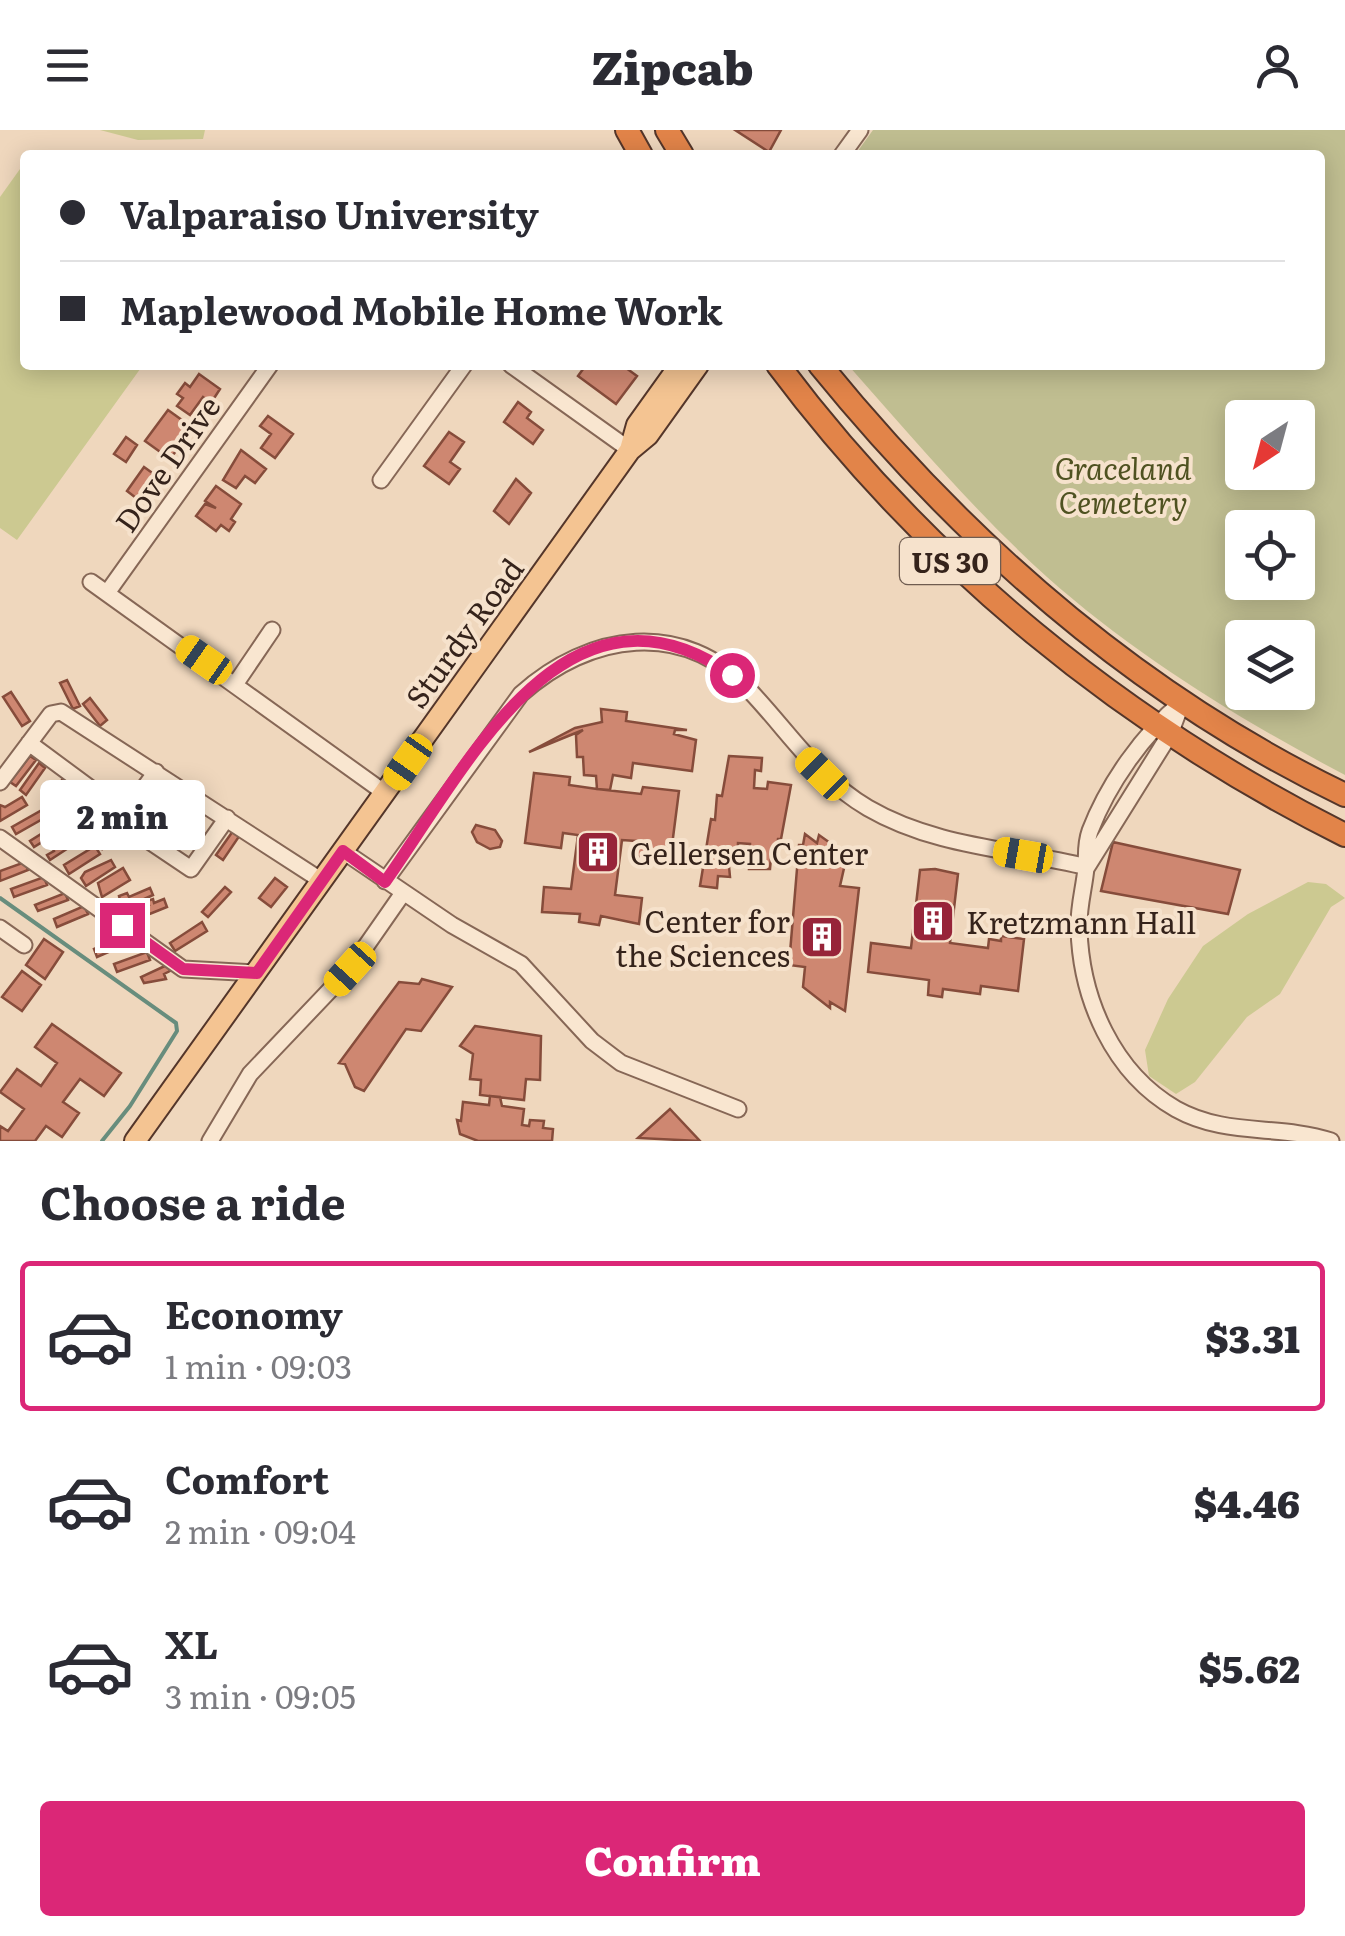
<!DOCTYPE html>
<meta charset="utf-8">
<style>
body{margin:0;font-family:Literata,serif;background:#f2f2f3;color:#2b2b33;height:100vh;display:flex;flex-direction:column;font-size:38px;white-space:nowrap}
*{box-sizing:border-box;margin:0}
p{font-size:32px;color:#7c7c81}
.icon{flex:none;width:55px;height:55px;fill:none;stroke:currentColor;stroke-width:2;stroke-linecap:round;stroke-linejoin:round}
.map{position:relative;height:1011px;overflow:hidden}
.drawer{display:flex;flex-direction:column;background:#fff;flex:1}
.drawer>*{flex:none}
.top-card{position:absolute;left:20px;top:20px;width:1305px;height:220px;border-radius:10px;box-shadow:0 5px 25px #0003;display:grid;align-content:center;height:220px;padding:0 40px;background:#fff}
.needle{width:65px;rotate:216deg}
.tools{position:absolute;left:1225px;top:270px;display:grid;gap:20px}
.tools a{display:grid;place-items:center;width:90px;height:90px;border-radius:10px;background:#fff;box-shadow:0 5px 25px #0003;font-size:50px}
.end{position:absolute;width:45px;height:45px;margin:-22px;border:12px solid #db2777;background:#fff;box-shadow:0 0 0 5px #fff}
.from{border-radius:50%}
.bubble{position:absolute;height:70px;border-radius:10px;background:#fff;box-shadow:0 5px 25px #0003;font-size:32px;font-weight:800;line-height:70px;text-align:center}
.car{position:absolute;width:30px;height:60px;margin:-30px -15px;border-radius:12px;box-shadow:0 0 8px 2px #0007;background:linear-gradient(#f5c518 24%,#345 0 40%,#f5c518 0 76%,#345 0 86%,#f5c518 0)}
.top-card b{display:flex;align-items:center;gap:35px;height:95px;font-size:38px}
.top-card b+b{border-top:2px solid #e1e1e2}
.top-card i{width:25px;height:25px;background:#2b2b33}
ul{padding:0;list-style:none}
li{display:flex;align-items:center;gap:30px;height:150px;margin:0 20px 15px;padding:0 20px;border:5px solid transparent;border-radius:10px}
li div{flex:1}
li b{display:block;font-size:38px}
li em{font-style:normal;font-weight:800}
li.selected{border-color:#db2777}
li>.icon{width:90px;height:90px;stroke-width:1.5}
h2{padding:0 40px;font-size:45px;line-height:120px}
.cta{display:flex;gap:20px;margin-top:auto;padding:20px 40px}
.cta a{flex:1;height:115px;border-radius:10px;background:#db2777;color:#fff;font-size:40px;font-weight:800;line-height:115px;text-align:center}
header{display:flex;justify-content:space-between;align-items:center;height:130px;padding:0 40px;background:#fff;font-size:45px;font-weight:800}
.map>svg:first-child{display:block}
.green{fill:#ccc991}
.cemetery{fill:#c0be91;fill-rule:evenodd}
.lines{fill:none;stroke-linecap:round;stroke-linejoin:round}
.stream{stroke:#688d7d;stroke-width:4}
.building{fill:#ce8771;stroke:#864c3b;stroke-width:2.5}
.minor-casing{stroke:#866756;stroke-width:19}
.major-casing{stroke:#54362a;stroke-width:24}
.highway-casing{stroke:#54362a;stroke-width:26}
.minor{stroke:#f9e6d0;stroke-width:15}
.major{stroke:#f4c492;stroke-width:20}
.highway{stroke:#e28449;stroke-width:22}
.route{stroke:#db2777;stroke-width:12}
.labels{text-anchor:middle;dominant-baseline:central;stroke-width:8;stroke-linejoin:round;paint-order:stroke}
.shield{fill:#f6e2cc;stroke:#6f5c50;stroke-width:2.5}
.shield-label{font-size:28px;font-weight:bold;fill:#35231b}
.street-label{font-size:30px;fill:#35231b;stroke:#f6e2cc}
.park-label{font-size:30px;font-style:italic;fill:#4f5221;stroke:#f6e2cc}
.poi-label{font-size:30px;fill:#35231b;stroke:#f6e2cc;text-anchor:start}
</style>
<header><svg class="icon" aria-label="menu" viewBox="0 0 24 24"><path d="M4 6h16M4 12h16M4 18h16"/></svg>Zipcab<svg class="icon" aria-label="person" viewBox="0 0 24 24"><circle cx="12" cy="8" r="4"/><path d="M4 21q1-7 8-7t8 7"/></svg></header>
<div class="map">
<svg width="1345" height="1011" viewBox="0 0 1345 1011">
<rect width="100%" height="100%" fill="#efd7bd"/>
<path class="green" d="M100,0H205L203,9L138,10Z
M25,32V235H143L17,410L0,398V67Z
M1308,752L1326,754L1345,768L1331,777L1280,864L1247,887L1195,952L1176,964L1149,946L1145,920L1168,869L1203,816L1248,784Z"/>
<path class="cemetery" d="M873,0H1345V645C1240,590 1135,525 1047,447C975,382 912,307 848,235H1320V25H855ZM1242,288H1298V342H1242ZM1242,398H1298V452H1242ZM1242,508H1298V562H1242Z"/>
<g class="lines">
<path class="stream" d="M0,768L176,893L177,901L130,976L102,1011"/>
</g>
<path class="building" d="M735,0H781L769,22Z
M586,235H622L637,246L616,274L578,246Z
M199,244L220,259L211,273L203,267L190,285L177,276L183,268L177,264L185,253L190,257Z
M518,272L531,282L527,288L543,300L533,314L504,292Z
M168,280L193,298L170,329L145,311Z
M268,286L293,304L275,328L261,318L271,304L260,296Z
M449,302L464,312L450,332L460,339L449,354L424,336Z
M126,307L137,315L126,332L114,324Z
M241,320L266,339L255,353L245,346L236,358L223,350Z
M144,337L158,347L140,371L127,361Z
M516,349L531,363L509,394L494,381Z
M216,356L241,374L231,389L235,392L229,401L221,395L216,401L196,386L205,374L216,378L205,371Z
M67,550L80,576L73,579L60,553Z
M11,562L30,591L22,596L3,567Z
M90,568L107,590L100,596L83,574Z
M601,579L627,582L626,591L687,600H675L674,604L696,610L692,641L633,633L631,648L613,645L610,660L597,659L596,646L584,645L583,627H577L576,605L583,600L529,622L575,598L602,592Z
M30,626L36,630L16,656L10,652Z
M729,626L762,628L761,641L755,640L754,658L767,659L768,652L791,655L781,709H778L777,717H772L770,739H749L750,714L738,713L737,731L731,730L729,736L730,747L718,746L717,758L700,756L711,689L715,690L717,665L722,666Z
M39,633L45,638L26,665L20,660Z
M534,643L570,647L569,655L597,659L641,664L643,657L679,661L670,731L635,726L636,711L622,710L615,765L642,768L639,794L601,786L599,795L579,792L580,784L542,782L544,757L571,759L578,705L563,703L561,718L525,713Z
M62,650L68,654L49,680L43,675Z
M22,667L27,675L0,691V675L5,677Z
M92,673L97,677L79,702L73,698Z
M42,680L46,687L16,704L12,697Z
M197,682L200,690L164,702L162,694Z
M114,689L120,694L102,719L95,715Z
M62,691L66,697L34,717L30,711Z
M201,695L204,703L176,712L174,704Z
M476,695L495,700L502,711L500,717L490,719L477,712L472,702Z
M233,701L240,705L223,730L216,725Z
M73,703L79,711L50,730L47,725L54,721L52,717Z
M805,704L817,713L819,705L847,725L840,756L859,758L845,881L830,872V878L803,857L805,837L789,835L799,715H803Z
M1113,712L1240,740L1228,784L1101,761Z
M95,716L100,724L69,744L64,735Z
M111,730L115,737L86,756L81,748L85,742Z
M25,732L28,740L0,751V741Z
M123,738L130,750L102,767L98,753Z
M935,739L958,744L950,813L988,818L989,809L1001,811V806L1024,809L1018,861L981,856L980,864L943,859L942,867L928,865L929,850L868,842L871,813L911,818L920,740Z
M44,747L47,755L14,767L11,759Z
M275,748L287,757L271,777L259,768Z
M225,757L231,762L208,787L202,782Z
M150,758L153,765L118,781L115,773L120,770L119,766L127,763L129,767Z
M65,763L68,770L38,781L35,775Z
M153,769L154,773L164,769L167,777L132,791L129,783L149,775L147,771Z
M84,776L88,784L57,797L54,789Z
M202,792L207,801L175,821L170,813Z
M126,805L129,813L97,827L94,819Z
M44,809L63,822L45,849L26,835Z
M147,822L150,830L117,842L114,834Z
M167,835L170,841L164,844L166,849L144,853L141,847Z
M22,841L41,855L22,881L2,867Z
M422,849L452,857L421,901L406,899L364,961L355,957L345,934L339,933L399,852L419,854Z
M52,894L121,943L104,966L80,949L63,972L79,983L62,1007L46,996L35,1011H0V996L8,1001L24,979L0,962L17,939L41,956L57,933L35,917Z
M475,896L541,906L540,950L526,949L524,970L480,965L481,950L470,949L473,924L460,916Z
M490,966L500,967L502,976L524,979L522,995L529,996L530,990L544,991L543,998L553,999L552,1011H478L460,1004L457,990L461,991L463,972L489,975Z
M670,979L700,1011L638,1008Z"/>
<g class="lines">
<g class="minor-casing">
<path id="minor" d="M842,25L860,0
M511,235L630,320
M381,350L464,235
M91,452L385,663
M107,463L270,235
M236,553L272,500
M1182,572C1143,604 1108,654 1090,701C1085,715 1087,725 1086,738C1084,759 1078,778 1079,799C1081,869 1113,943 1176,979C1226,1007 1279,994 1331,1011
M29,613L125,684L133,700L191,739L227,688
M0,652L51,584L61,582L322,751
M125,684L156,642
M0,708L183,839L257,843
M343,721L452,795L521,834L592,911L621,933L738,979
M1087,737L1170,604L1182,572
M385,751L521,564C589,503 683,488 750,561C789,602 818,649 868,678C935,717 1013,719 1087,737
M0,798L24,815
M210,1011L250,944L350,839L403,763"/>
</g>
<g class="major-casing">
<path id="major" d="M630,320L637,295L680,235
M135,1011L630,320L648,305L698,235"/>
</g>
<g class="highway-casing">
<path id="highway" d="M627,0L641,25
M667,0L682,25
M778,235C927,434 1123,594 1345,705
M820,235C964,412 1139,566 1345,665"/>
</g>
<use href="#minor" class="minor"/>
<use href="#major" class="major"/>
<use href="#highway" class="highway"/>
</g>
<g class="lines">
<path class="route" d="M122,795L183,839L257,843L343,721L385,752C465,640 566,428 732,545"/>
</g>
<defs>
<g id="building-square" transform="scale(2.25)"><rect x="-9" y="-9" width="18" height="18" rx="4" fill="#972439" stroke="#f6e2cc"/><path d="M-4-6H4V6H1V3H-1V6H-4ZM-2.5-4.3h1.7v1.8h-1.7ZM.8-4.3h1.7v1.8H.8ZM-2.5-1h1.7V.8h-1.7ZM.8-1h1.7V.8H.8Z" fill="#fff"/></g>
</defs>
<g fill-rule="evenodd">
<use href="#building-square" x="598" y="722"/>
<use href="#building-square" x="933" y="791"/>
<use href="#building-square" x="822" y="807"/>
</g>
<g class="labels">
<rect class="shield" x="900" y="408" width="100" height="46" rx="8"/>
<g class="shield-label">
<text x="950" y="431">US 30</text>
</g>
<g class="street-label">
<text transform="translate(166 333) rotate(-55)">Dove Drive</text>
<text transform="translate(463 502) rotate(-54)">Sturdy Road</text>
</g>
<g class="park-label">
<text x="1123" y="337">Graceland<tspan x="1123" dy="34">Cemetery</tspan></text>
</g>
<g class="poi-label">
<text x="630" y="722">Gellersen Center</text>
<text x="790" y="790" text-anchor="end">Center for<tspan x="790" dy="34">the Sciences</tspan></text>
<text x="966" y="791">Kretzmann Hall</text>
</g>
</g>
</svg>
<div class="tools">
<a><svg class="needle" viewBox="-14 -14 28 28"><path d="M0-13l5 13h-10z" fill="#e53935"/><path d="M0 13l5-13h-10z" fill="#7c7c81"/></svg></a>
<a><svg class="icon" aria-label="locate" viewBox="0 0 24 24"><circle cx="12" cy="12" r="6"/><path d="M12 2v4M12 18v4M2 12h4M18 12h4"/></svg></a>
<a><svg class="icon" aria-label="layers" viewBox="0 0 24 24"><path d="M12 4l9 5-9 5-9-5zM3 14l9 5 9-5"/></svg></a>
</div>
<i class="end from" style="left:732px;top:545px"></i>
<i class="end" style="left:122px;top:795px"></i>
<div class="bubble" style="left:40px;top:650px;width:165px">2 min</div>
<i class="car" style="left:204px;top:530px;rotate:305deg"></i>
<i class="car" style="left:408px;top:632px;rotate:215deg"></i>
<i class="car" style="left:822px;top:644px;rotate:315deg"></i>
<i class="car" style="left:1023px;top:725px;rotate:280deg"></i>
<i class="car" style="left:350px;top:839px;rotate:222deg"></i>
<div class="top-card">
<b><i class="from"></i>Valparaiso University</b>
<b><i></i>Maplewood Mobile Home Work</b>
</div>
</div>
<section class="drawer">
<h2>Choose a ride</h2>
<ul>
<li class="selected"><svg class="icon" aria-label="car" viewBox="0 0 24 24"><path d="M5 17H2v-5l4-1 3-4h7l3 4 3 1v5h-3M9 17h6M6 11h13"/><circle cx="7" cy="17" r="2"/><circle cx="17" cy="17" r="2"/></svg><div><b>Economy</b><p>1 min · 09:03</p></div><em>$3.31</em></li>
<li><svg class="icon" aria-label="car" viewBox="0 0 24 24"><path d="M5 17H2v-5l4-1 3-4h7l3 4 3 1v5h-3M9 17h6M6 11h13"/><circle cx="7" cy="17" r="2"/><circle cx="17" cy="17" r="2"/></svg><div><b>Comfort</b><p>2 min · 09:04</p></div><em>$4.46</em></li>
<li><svg class="icon" aria-label="car" viewBox="0 0 24 24"><path d="M5 17H2v-5l4-1 3-4h7l3 4 3 1v5h-3M9 17h6M6 11h13"/><circle cx="7" cy="17" r="2"/><circle cx="17" cy="17" r="2"/></svg><div><b>XL</b><p>3 min · 09:05</p></div><em>$5.62</em></li>
</ul>
<div class="cta"><a>Confirm</a></div>
</section>
